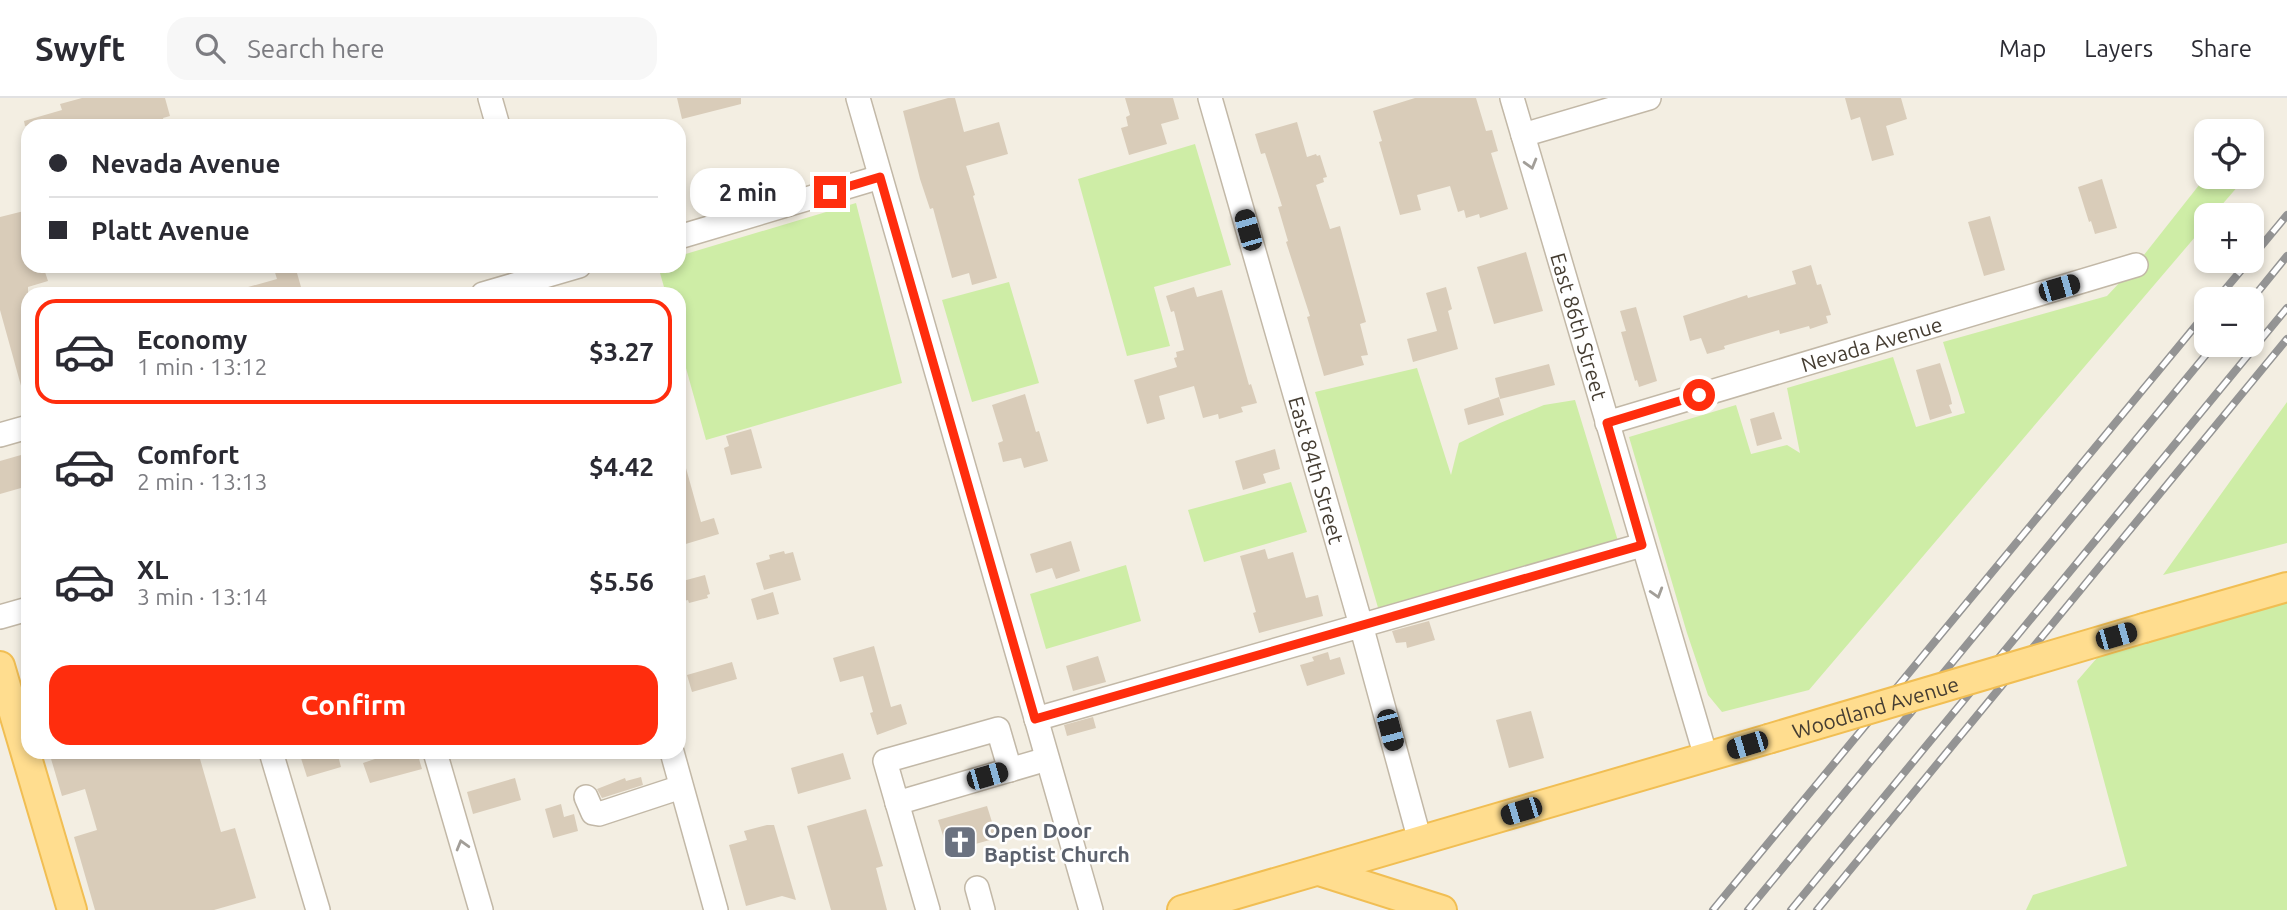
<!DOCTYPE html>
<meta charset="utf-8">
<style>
body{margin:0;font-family:Ubuntu,sans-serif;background:#f7f7f7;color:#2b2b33;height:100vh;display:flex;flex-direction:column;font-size:26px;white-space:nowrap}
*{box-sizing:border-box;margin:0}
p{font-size:23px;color:#7c7c81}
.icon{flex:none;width:38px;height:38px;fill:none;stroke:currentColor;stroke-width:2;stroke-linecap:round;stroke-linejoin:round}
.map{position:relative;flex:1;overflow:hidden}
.panel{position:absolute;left:21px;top:189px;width:665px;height:472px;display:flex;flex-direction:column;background:#fff;border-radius:21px;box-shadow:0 4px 10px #0003}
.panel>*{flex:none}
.guide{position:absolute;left:21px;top:21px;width:665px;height:154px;border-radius:21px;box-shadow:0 4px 10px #0003;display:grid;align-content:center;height:154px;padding:0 28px;background:#fff}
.controls{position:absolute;left:2194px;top:21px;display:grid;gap:14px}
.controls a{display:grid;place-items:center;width:70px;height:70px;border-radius:14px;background:#fff;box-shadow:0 4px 10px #0003;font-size:35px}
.end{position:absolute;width:32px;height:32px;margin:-16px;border:9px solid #ff2d0d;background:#fff;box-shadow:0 0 0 4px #fff}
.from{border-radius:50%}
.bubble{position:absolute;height:49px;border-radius:21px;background:#fff;box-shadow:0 4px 10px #0003;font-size:23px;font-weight:700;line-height:49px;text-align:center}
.car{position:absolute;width:21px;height:42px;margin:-21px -10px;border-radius:9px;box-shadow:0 0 5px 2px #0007;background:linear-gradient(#222 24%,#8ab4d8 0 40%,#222 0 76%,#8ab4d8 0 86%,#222 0)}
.guide b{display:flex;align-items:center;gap:24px;height:66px;font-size:26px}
.guide b+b{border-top:2px solid #e1e1e2}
.guide i{width:18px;height:18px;background:#2b2b33}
ul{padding:12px 0 0;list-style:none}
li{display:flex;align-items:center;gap:21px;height:105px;margin:0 14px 10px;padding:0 14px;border:4px solid transparent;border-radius:21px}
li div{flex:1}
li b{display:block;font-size:26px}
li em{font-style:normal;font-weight:700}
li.selected{border-color:#ff2d0d}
li>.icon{width:63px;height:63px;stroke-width:1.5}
.cta{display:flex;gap:14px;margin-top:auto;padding:14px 28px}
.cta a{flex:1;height:80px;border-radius:21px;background:#ff2d0d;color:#fff;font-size:28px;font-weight:700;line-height:80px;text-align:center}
header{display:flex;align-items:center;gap:42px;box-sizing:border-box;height:98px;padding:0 35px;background:#fff;border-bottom:2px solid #e1e1e2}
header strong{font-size:33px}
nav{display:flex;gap:38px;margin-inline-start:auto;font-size:24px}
.search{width:490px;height:63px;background:#f7f7f7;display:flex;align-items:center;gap:18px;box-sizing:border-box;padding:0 24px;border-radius:21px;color:#7c7c81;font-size:26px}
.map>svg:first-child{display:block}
.green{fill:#ceeda6}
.building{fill:#d9ccb9}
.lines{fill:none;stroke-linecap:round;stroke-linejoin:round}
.minor-casing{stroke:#c2b8a7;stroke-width:26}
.major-casing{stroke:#f1be53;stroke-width:32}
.minor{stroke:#fff;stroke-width:23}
.major{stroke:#ffdd8f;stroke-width:28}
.rail-casing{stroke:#949494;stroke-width:8}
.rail{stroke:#fff;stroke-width:5;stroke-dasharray:16;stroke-linecap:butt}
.major-bridge-casing{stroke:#f1be53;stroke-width:32;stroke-linecap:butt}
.major-bridge{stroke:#ffdd8f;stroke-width:28}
.oneway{stroke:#a29e98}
.route{stroke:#ff2d0d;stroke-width:9}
.labels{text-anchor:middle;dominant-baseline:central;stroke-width:5;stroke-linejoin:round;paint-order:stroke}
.street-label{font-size:21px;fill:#453d32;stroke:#fff}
.worship-label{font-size:21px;font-weight:bold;fill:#5b616d;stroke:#fff;text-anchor:start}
</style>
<header>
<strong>Swyft</strong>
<div class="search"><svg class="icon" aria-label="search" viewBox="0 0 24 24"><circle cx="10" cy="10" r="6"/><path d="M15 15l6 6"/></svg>Search here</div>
<nav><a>Map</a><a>Layers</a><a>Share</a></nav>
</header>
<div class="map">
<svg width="2287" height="812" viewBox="0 0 2287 812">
<rect width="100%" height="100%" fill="#f3eee2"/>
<path class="green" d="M1195,46L1231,167L1154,189L1170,248L1127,258L1078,81Z
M2207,77L2246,79L2213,117H2207V125L1809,592L1722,614L1708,597L1687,535L1629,339L1736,307L1751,356L1787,347L1800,355L1787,290L1893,259L1916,329L1965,315L1943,244L2107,198L2136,167Z
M856,105L902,285L706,342L679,245V196H666L658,168H679V158Z
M1009,184L1039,285L972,304L942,202Z
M1417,270L1451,377L1459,345L1500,325L1544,307L1575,302L1618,443L1379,513L1315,294Z
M2287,304V445L2163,477Z
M1291,384L1307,434L1204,464L1188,412Z
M1126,467L1141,523L1046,551L1030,496Z
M2287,489V812H2026L2033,797L2127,768L2077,583L2116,538Z"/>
<path class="building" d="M82,0H165L170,18L163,20L164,24L149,28H25L24,23L62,12L60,6Z
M677,0H741V6L682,21Z
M948,0H955L964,34L999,24L1008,56L966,68L975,97L973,98L997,180L972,187L969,175L952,180L933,110L930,111L920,81L903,13Z
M1125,0H1173L1179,21L1161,26L1167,46L1129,57L1121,30L1128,28L1126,19L1130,17Z
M1415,0H1476L1486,33L1492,32L1498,53L1491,55L1508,111L1480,120L1479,116L1466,120L1464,112L1458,114L1450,88L1417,97L1421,112L1400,117L1379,44L1382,43L1373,13Z
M1845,0H1901L1907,21L1886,28L1894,57L1872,63L1860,19L1851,22Z
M1297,24L1307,59L1316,56L1317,58L1320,57L1327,79L1323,80L1324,84L1316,87L1330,131L1340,128L1366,224L1360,226L1368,257L1361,258L1364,267L1324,278L1307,219L1310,218L1286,144L1288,143L1278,109L1282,108L1265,55L1261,56L1255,36Z
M2102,81L2117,130L2095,136L2091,123L2089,124L2078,89Z
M28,112V168H43L48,183L28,189V294L23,295L0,212V119Z
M1990,118L2005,172L1984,178L1968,124Z
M1526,154L1543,213L1494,226L1477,169Z
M1811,167L1817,187L1821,186L1831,217L1826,218L1828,225L1810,231L1809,228L1780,236L1779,232L1724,248L1725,251L1707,256L1701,240L1690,243L1683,218L1747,197L1748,200L1796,186L1792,173Z
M273,168H295L303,196H242L241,191L277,181Z
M1194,189L1197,199L1222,192L1249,287L1251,286L1257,305L1241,309L1243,314L1219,321L1218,316L1203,320L1194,288L1159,298L1165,321L1147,326L1134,282L1177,269L1174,260L1177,259L1176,254L1184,252L1174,213L1171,214L1166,198Z
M1446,189L1452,211L1448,213L1458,251L1413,264L1407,241L1437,233L1426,195Z
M1636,209L1657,283L1639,289L1637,282L1635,283L1621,234L1626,233L1620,213Z
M1940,265L1950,297L1952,306L1949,307L1952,315L1930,322L1916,272Z
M1549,266L1555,287L1500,301L1495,280Z
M1025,296L1036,334L1039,333L1048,363L1024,370L1021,360L1003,364L998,345L1003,343L992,307Z
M1499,299L1504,317L1468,327L1464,311Z
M1774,314L1782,341L1757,348L1750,321Z
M751,331L762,370L731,377L724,350L729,348L726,338Z
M1275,351L1280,371L1263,376L1266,385L1243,392L1235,363Z
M28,355V388L0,396V363Z
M679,363H684L701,424L714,420L719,436L679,448Z
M1071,443L1080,473L1056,481L1052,470L1036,475L1030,456Z
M1265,451L1268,461L1293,454L1306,500L1318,497L1323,518L1259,535L1253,515L1256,514L1240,458Z
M784,453L785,456L793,454L801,482L764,492L756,465L770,461L769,457Z
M705,477L710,496L707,497L708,500L689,505L688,502L679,504V484Z
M773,494L779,516L757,522L751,501Z
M1429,523L1435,542L1407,550L1406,544L1396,545L1392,533Z
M874,548L891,609L901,606L907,626L877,637L870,615L873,614L863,578L840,584L833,560Z
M1328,554L1330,562L1340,559L1345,576L1307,588L1300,567L1314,563L1312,559Z
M1098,558L1106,584L1073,593L1066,568Z
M732,564L737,581L692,594L687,577Z
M1531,613L1544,660L1509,670L1496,622Z
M1093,619L1096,630L1067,638L1064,627Z
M49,654H198L221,734L235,730L256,800L214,812H95L74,739L97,732L85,691L62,698Z
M299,654H337L341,669L307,679Z
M396,654H417L422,671L370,685L363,665Z
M843,655L851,681L798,696L791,670Z
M641,679L643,687L602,700L597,691L625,680L626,683Z
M515,680L521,702L473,716L467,694Z
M561,706L564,719L574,716L578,733L553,740L545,711Z
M987,708L997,740L961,750L960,746L947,750L938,722Z
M866,711L883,768L876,770L887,812H831L807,728Z
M767,727H774L796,802L782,798L746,808L729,747L747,742L744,733Z"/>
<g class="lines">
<g class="minor-casing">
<g id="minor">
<path d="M490,0L498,28"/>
<path d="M858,0L1091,812"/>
<path id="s1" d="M1210,0L1361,527L1420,743"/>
<path id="s2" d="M1512,0L1706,659"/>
<path d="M1523,37L1649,0"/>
<path d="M679,139L880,79"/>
<path d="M483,196L579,168"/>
<path id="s3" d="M1607,325L2136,167"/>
<path d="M0,337L28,329"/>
<path d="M0,519L28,511"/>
<path d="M1036,621L1642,447"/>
<path d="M271,654L318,812"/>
<path d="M435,654L481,812"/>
<path d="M672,654L716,812"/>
<path d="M586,699L593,715L599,716L681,689"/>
<path d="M897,705L1047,661"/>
<path d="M977,790L983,812"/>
<path d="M928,812L885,663L998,631L1010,672"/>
</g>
</g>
<g class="major-casing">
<path id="major" d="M2144,530L2287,489
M0,568L72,812
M1319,773L1442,812
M1182,812L1768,641"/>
</g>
<use href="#minor" class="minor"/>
<use href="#major" class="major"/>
<g class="rail-casing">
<path id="rail" d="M2252,159L2287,117
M2217,201L2249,163
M2252,201L2287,158
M1713,812L2207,214
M1748,812L2214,247
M1791,812L2287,210
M1817,812L2287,241"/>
</g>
<use href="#rail" class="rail"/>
<g class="major-bridge-casing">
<g id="major-bridge">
<path id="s4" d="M1768,641L2144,530"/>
</g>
</g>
<use href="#major-bridge" class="major-bridge"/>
</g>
<defs><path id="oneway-chevron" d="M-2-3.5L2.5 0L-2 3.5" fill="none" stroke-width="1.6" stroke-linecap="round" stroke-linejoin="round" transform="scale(1.75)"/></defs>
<g class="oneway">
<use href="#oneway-chevron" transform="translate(1531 66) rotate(74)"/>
<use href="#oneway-chevron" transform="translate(1657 495) rotate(73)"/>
<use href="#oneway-chevron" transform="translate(462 747) rotate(-106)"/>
</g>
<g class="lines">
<path class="route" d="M830,94L880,79L1035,621L1642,447L1607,325L1699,297"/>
</g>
<defs>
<g id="church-square" transform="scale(1.75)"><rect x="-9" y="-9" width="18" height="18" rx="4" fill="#6b7280" stroke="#fff"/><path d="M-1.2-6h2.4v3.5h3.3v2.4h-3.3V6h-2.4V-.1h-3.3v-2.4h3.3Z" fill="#fff"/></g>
</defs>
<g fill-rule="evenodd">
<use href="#church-square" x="960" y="744"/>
</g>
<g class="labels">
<g class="street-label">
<text stroke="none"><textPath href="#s2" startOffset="238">East 86th Street</textPath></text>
<text stroke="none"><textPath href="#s3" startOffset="276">Nevada Avenue</textPath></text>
<text stroke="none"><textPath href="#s1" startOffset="387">East 84th Street</textPath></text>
<text stroke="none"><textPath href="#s4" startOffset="112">Woodland Avenue</textPath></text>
</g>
<g class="worship-label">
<text x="984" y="732">Open Door<tspan x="984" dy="24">Baptist Church</tspan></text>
</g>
</g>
</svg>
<div class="controls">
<a><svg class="icon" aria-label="locate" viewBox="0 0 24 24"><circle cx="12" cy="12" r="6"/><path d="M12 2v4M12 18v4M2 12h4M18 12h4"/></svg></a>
<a>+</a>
<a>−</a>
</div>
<i class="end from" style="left:1699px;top:297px"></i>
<i class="end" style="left:830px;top:94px"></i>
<div class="bubble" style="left:690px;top:70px;width:116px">2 min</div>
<i class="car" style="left:1248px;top:132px;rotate:344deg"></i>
<i class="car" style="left:2059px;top:190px;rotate:74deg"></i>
<i class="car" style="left:2116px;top:538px;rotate:74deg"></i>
<i class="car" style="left:1390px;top:632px;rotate:165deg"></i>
<i class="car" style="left:1747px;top:647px;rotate:253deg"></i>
<i class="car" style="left:987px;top:678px;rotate:74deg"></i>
<i class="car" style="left:1521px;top:713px;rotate:253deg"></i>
<div class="guide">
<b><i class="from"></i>Nevada Avenue</b>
<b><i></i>Platt Avenue</b>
</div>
<section class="panel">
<ul>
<li class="selected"><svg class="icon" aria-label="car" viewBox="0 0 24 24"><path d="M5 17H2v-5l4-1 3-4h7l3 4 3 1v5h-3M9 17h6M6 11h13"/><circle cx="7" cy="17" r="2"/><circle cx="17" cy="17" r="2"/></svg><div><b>Economy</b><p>1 min · 13:12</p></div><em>$3.27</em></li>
<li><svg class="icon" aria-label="car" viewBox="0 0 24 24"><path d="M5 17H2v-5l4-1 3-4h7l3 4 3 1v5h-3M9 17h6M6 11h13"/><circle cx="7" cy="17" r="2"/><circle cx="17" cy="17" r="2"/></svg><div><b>Comfort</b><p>2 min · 13:13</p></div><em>$4.42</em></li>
<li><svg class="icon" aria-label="car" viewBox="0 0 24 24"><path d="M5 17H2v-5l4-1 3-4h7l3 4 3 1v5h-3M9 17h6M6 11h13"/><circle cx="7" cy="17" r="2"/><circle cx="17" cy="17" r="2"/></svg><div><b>XL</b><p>3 min · 13:14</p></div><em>$5.56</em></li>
</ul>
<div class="cta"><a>Confirm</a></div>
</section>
</div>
